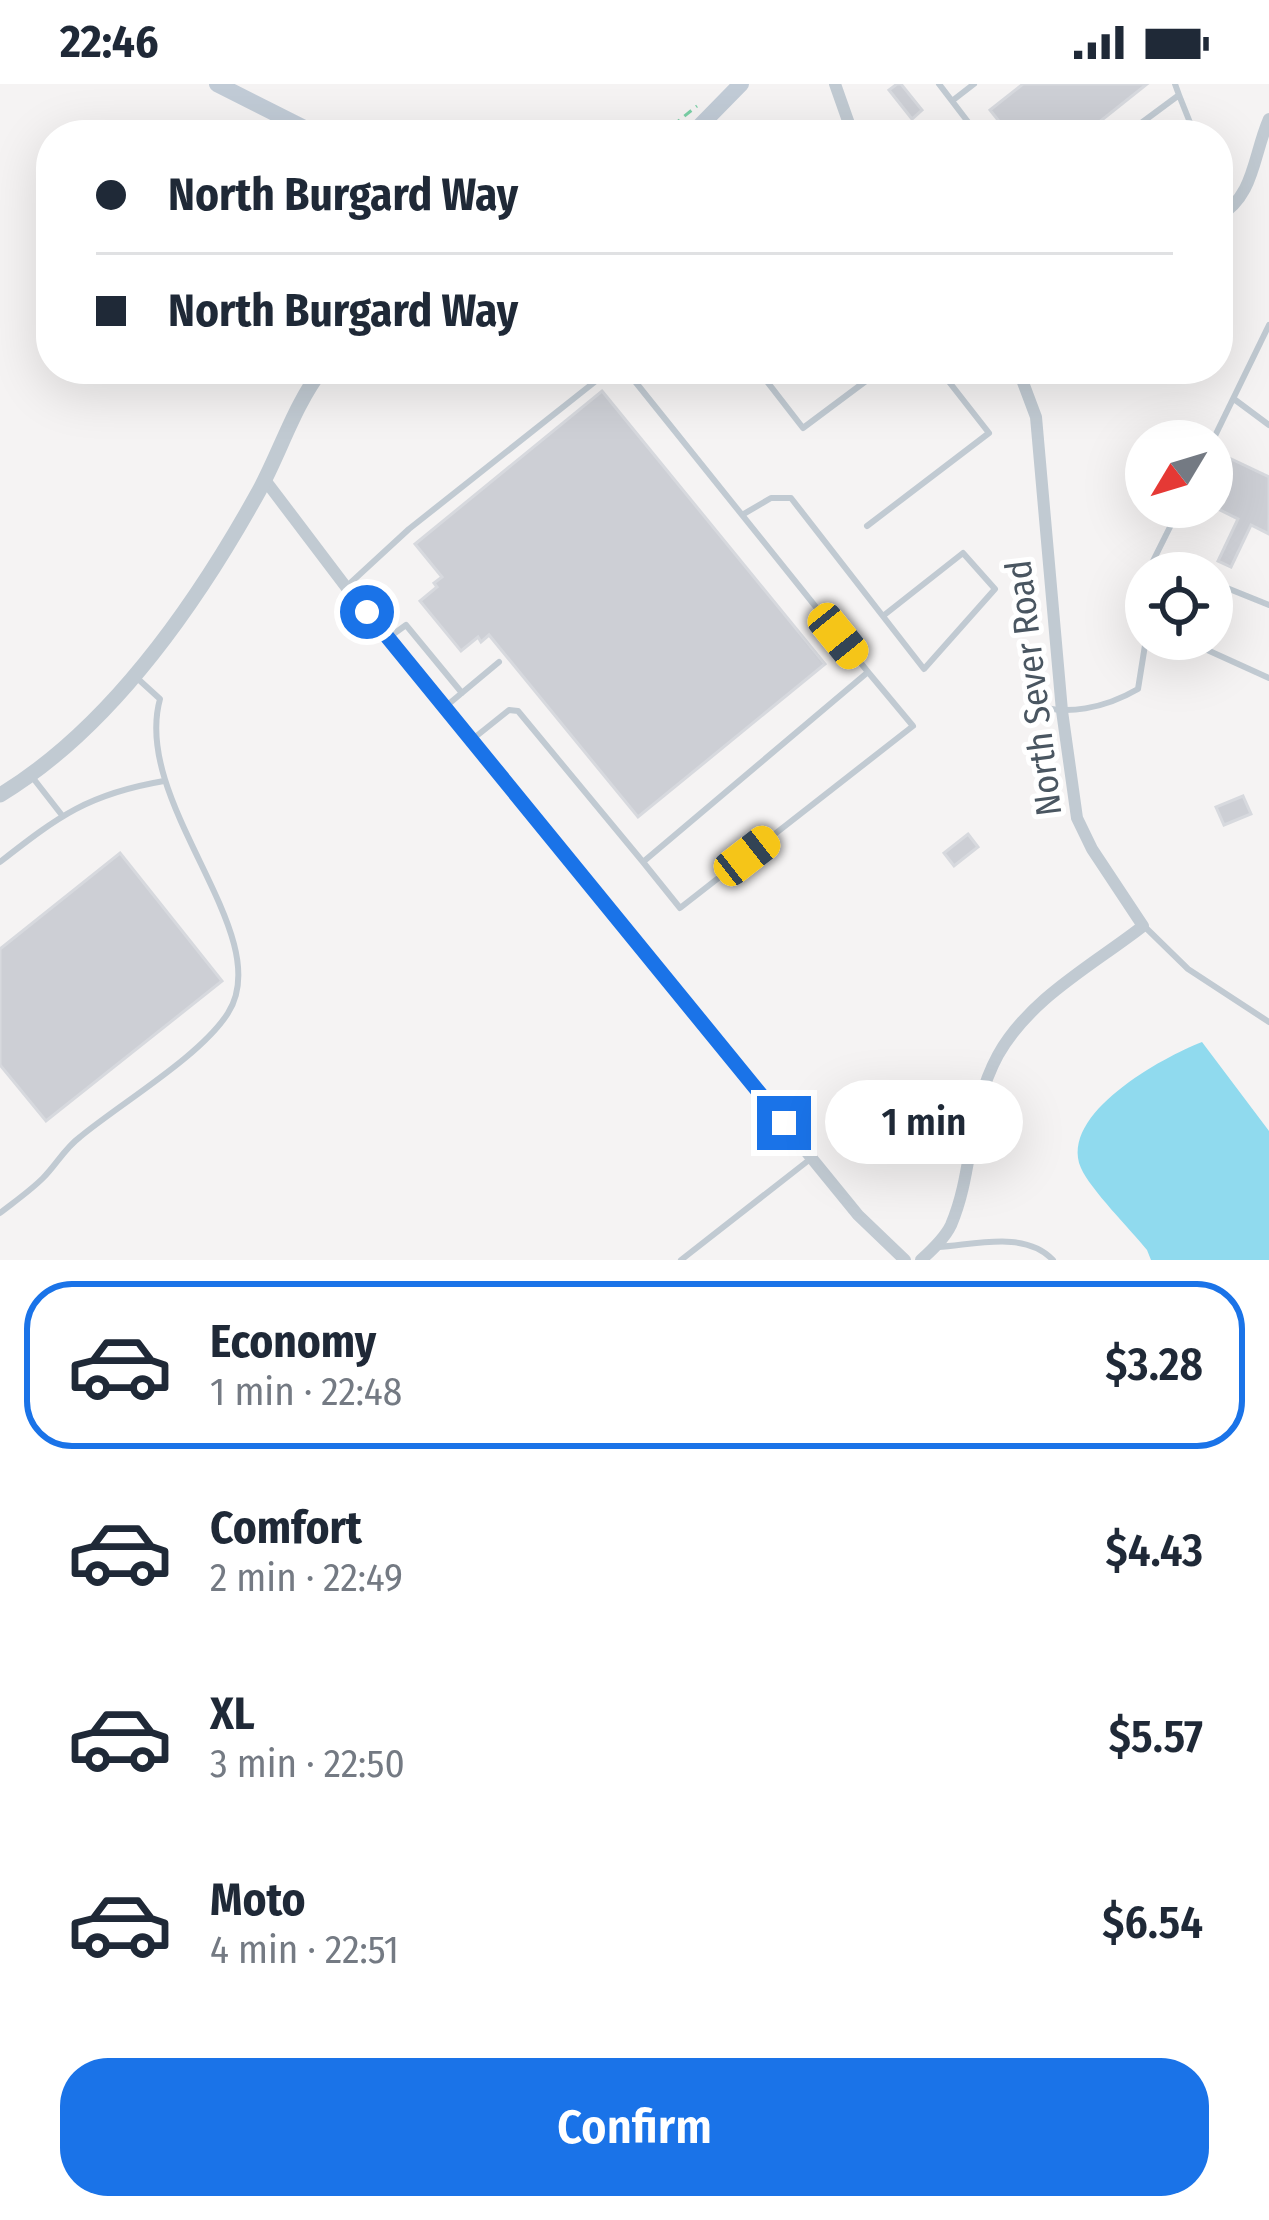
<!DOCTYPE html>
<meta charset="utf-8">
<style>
body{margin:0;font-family:"Fira Sans Condensed",sans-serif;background:#f6f6f7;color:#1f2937;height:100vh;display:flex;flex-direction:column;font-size:45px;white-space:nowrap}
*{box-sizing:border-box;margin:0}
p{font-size:39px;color:#747a83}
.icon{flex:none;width:66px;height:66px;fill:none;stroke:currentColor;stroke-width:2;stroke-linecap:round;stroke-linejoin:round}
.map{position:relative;height:1176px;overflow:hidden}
.side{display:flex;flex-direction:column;background:#fff;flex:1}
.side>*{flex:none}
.top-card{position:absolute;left:36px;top:36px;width:1197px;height:264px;border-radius:48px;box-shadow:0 12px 48px #0002;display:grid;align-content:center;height:264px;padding:0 60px;background:#fff}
.needle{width:78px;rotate:232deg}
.fabs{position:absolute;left:1125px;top:336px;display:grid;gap:24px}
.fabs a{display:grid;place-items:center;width:108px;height:108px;border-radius:50%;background:#fff;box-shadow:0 12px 48px #0002;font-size:60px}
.end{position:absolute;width:54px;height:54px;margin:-27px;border:15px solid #1a73e8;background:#fff;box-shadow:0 0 0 6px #fff}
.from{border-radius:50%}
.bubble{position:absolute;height:84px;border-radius:42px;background:#fff;box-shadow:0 12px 48px #0002;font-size:39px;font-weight:600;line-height:84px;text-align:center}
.car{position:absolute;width:36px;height:72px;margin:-36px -18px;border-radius:15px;box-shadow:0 0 9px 3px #0007;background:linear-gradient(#f5c518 24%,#345 0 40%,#f5c518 0 76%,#345 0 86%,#f5c518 0)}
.top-card b{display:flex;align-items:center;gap:42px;height:114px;font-size:45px}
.top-card b+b{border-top:3px solid #e0e1e3}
.top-card i{width:30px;height:30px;background:#1f2937}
ul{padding:21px 0 0;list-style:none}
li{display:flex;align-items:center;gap:36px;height:168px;margin:0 24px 18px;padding:0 36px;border:6px solid transparent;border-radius:48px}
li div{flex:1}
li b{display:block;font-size:45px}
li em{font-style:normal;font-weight:600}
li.on{border-color:#1a73e8}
li>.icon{width:108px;height:108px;stroke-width:1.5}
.action{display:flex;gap:24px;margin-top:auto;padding:24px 60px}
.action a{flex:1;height:138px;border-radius:48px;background:#1a73e8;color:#fff;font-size:48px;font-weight:600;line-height:138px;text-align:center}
.status{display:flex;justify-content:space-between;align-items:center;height:84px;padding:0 60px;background:#fff;direction:ltr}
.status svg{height:33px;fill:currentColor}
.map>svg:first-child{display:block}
.water{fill:#90daee}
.building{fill:#cdcfd5;stroke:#d7d9de;stroke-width:3}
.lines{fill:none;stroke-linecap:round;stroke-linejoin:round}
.path{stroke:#7ad0a6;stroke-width:3;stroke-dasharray:9 6;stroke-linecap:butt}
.service{stroke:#c1cad2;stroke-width:6}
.minor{stroke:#c1cad2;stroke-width:12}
.tertiary{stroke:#c1cad2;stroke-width:15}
.secondary{stroke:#c1cbd6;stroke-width:16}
.route{stroke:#1a73e8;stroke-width:15}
.labels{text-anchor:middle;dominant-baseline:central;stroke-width:10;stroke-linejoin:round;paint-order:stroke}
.street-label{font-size:36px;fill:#4a5661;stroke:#fff}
</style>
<div class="status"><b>22:46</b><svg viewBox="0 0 49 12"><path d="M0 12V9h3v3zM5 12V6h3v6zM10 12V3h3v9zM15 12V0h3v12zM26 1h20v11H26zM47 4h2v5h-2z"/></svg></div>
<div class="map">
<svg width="1269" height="1176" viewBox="0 0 1269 1176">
<rect width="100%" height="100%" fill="#f5f3f3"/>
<path class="water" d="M1202,958L1269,1047V1176H1151L1147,1166C1131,1146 1090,1105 1081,1084C1058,1030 1163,973 1202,958Z"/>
<path class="building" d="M897,0H901L922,26L912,35L889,6Z
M1023,0H1147L1083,51H1010L990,26Z
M602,307L825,580L638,733L489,551L481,558L478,553L461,567L420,517L437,503L434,499L442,493L415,460Z
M1225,372L1269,393V450L1251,441L1231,483L1218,477L1238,435L1212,422V398Z
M1243,712L1251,730L1224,741L1216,723Z
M968,750L978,763L954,782L944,769Z
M120,769L222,897L46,1037L0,981V865Z"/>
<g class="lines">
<path class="path" d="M328,41L348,51
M661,51L697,22"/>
<path class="service" d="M939,0L978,51
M1179,11L1195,51
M952,17L974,0
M1125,51L1179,11L1175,0
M762,291L803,344L882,285
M1234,315L1269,341
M1212,358L1269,241
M742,431L771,414H791L924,585L995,505L963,469L883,532
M867,442L989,349L939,285
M1147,489L1180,423
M1175,489L1177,485L1187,489
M1146,490L1138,515L1146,537
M1212,498L1269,521
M346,503L409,445L611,285
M388,554L406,541L462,609
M1183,555L1269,594
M1030,619C1065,634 1107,623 1138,605L1146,555
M445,623L499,578
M474,654L509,626L518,627L643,778L868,588L625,285
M33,694L61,730
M0,778C59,732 88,710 164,697
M643,778L680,824L913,642L868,588
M1144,842L1188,885L1269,938
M0,1129C14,1118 30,1107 43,1094C56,1081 65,1064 80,1053C121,1019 201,972 228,929C278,851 131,719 160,615L137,594
M938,1163C974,1161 1025,1146 1053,1176
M681,1176L809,1076"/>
<path class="minor" d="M835,0L853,51
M1218,133C1255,112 1253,71 1269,35
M265,396L346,503L858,1131L905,1176
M921,1176C932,1166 945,1154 951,1141C974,1088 967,1028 998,971C1030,914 1093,881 1143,842L1092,765L1077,734L1062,627L1036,333L1018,285"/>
<path class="tertiary" d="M0,711C111,644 197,519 259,407C281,366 294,322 322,285"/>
<path class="secondary" d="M217,0L318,51
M691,51L741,0"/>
</g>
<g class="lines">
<path class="route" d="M367,528L784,1039"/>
</g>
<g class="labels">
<g class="street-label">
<text transform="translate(1034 604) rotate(-97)">North Sever Road</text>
</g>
</g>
</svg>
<div class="fabs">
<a><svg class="needle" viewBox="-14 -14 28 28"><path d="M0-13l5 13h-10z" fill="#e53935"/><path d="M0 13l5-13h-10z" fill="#747a83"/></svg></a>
<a><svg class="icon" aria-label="locate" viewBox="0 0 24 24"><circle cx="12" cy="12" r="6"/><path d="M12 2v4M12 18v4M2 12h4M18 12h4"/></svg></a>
</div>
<i class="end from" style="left:367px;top:528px"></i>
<i class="end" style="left:784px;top:1039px"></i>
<div class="bubble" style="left:825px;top:996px;width:198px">1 min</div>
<i class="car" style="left:838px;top:552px;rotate:141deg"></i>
<i class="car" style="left:747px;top:772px;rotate:52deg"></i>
<div class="top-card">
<b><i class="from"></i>North Burgard Way</b>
<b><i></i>North Burgard Way</b>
</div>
</div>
<section class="side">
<ul>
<li class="on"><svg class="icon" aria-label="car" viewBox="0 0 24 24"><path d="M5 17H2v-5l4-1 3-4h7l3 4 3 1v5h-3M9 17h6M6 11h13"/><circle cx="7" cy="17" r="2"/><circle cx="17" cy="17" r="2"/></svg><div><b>Economy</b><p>1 min · 22:48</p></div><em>$3.28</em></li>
<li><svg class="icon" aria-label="car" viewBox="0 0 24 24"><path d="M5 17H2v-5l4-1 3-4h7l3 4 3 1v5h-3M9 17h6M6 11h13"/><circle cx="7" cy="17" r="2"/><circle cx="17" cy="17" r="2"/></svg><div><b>Comfort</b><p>2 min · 22:49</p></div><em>$4.43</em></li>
<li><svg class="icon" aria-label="car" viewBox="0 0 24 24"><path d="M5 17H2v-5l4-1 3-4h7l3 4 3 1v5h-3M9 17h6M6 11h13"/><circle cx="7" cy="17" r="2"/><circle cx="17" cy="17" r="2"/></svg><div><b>XL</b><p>3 min · 22:50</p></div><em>$5.57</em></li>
<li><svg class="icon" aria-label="car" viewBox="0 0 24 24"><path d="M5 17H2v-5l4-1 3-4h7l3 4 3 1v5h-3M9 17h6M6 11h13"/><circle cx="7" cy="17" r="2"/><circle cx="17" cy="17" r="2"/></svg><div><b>Moto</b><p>4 min · 22:51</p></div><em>$6.54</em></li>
</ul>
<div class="action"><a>Confirm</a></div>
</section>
